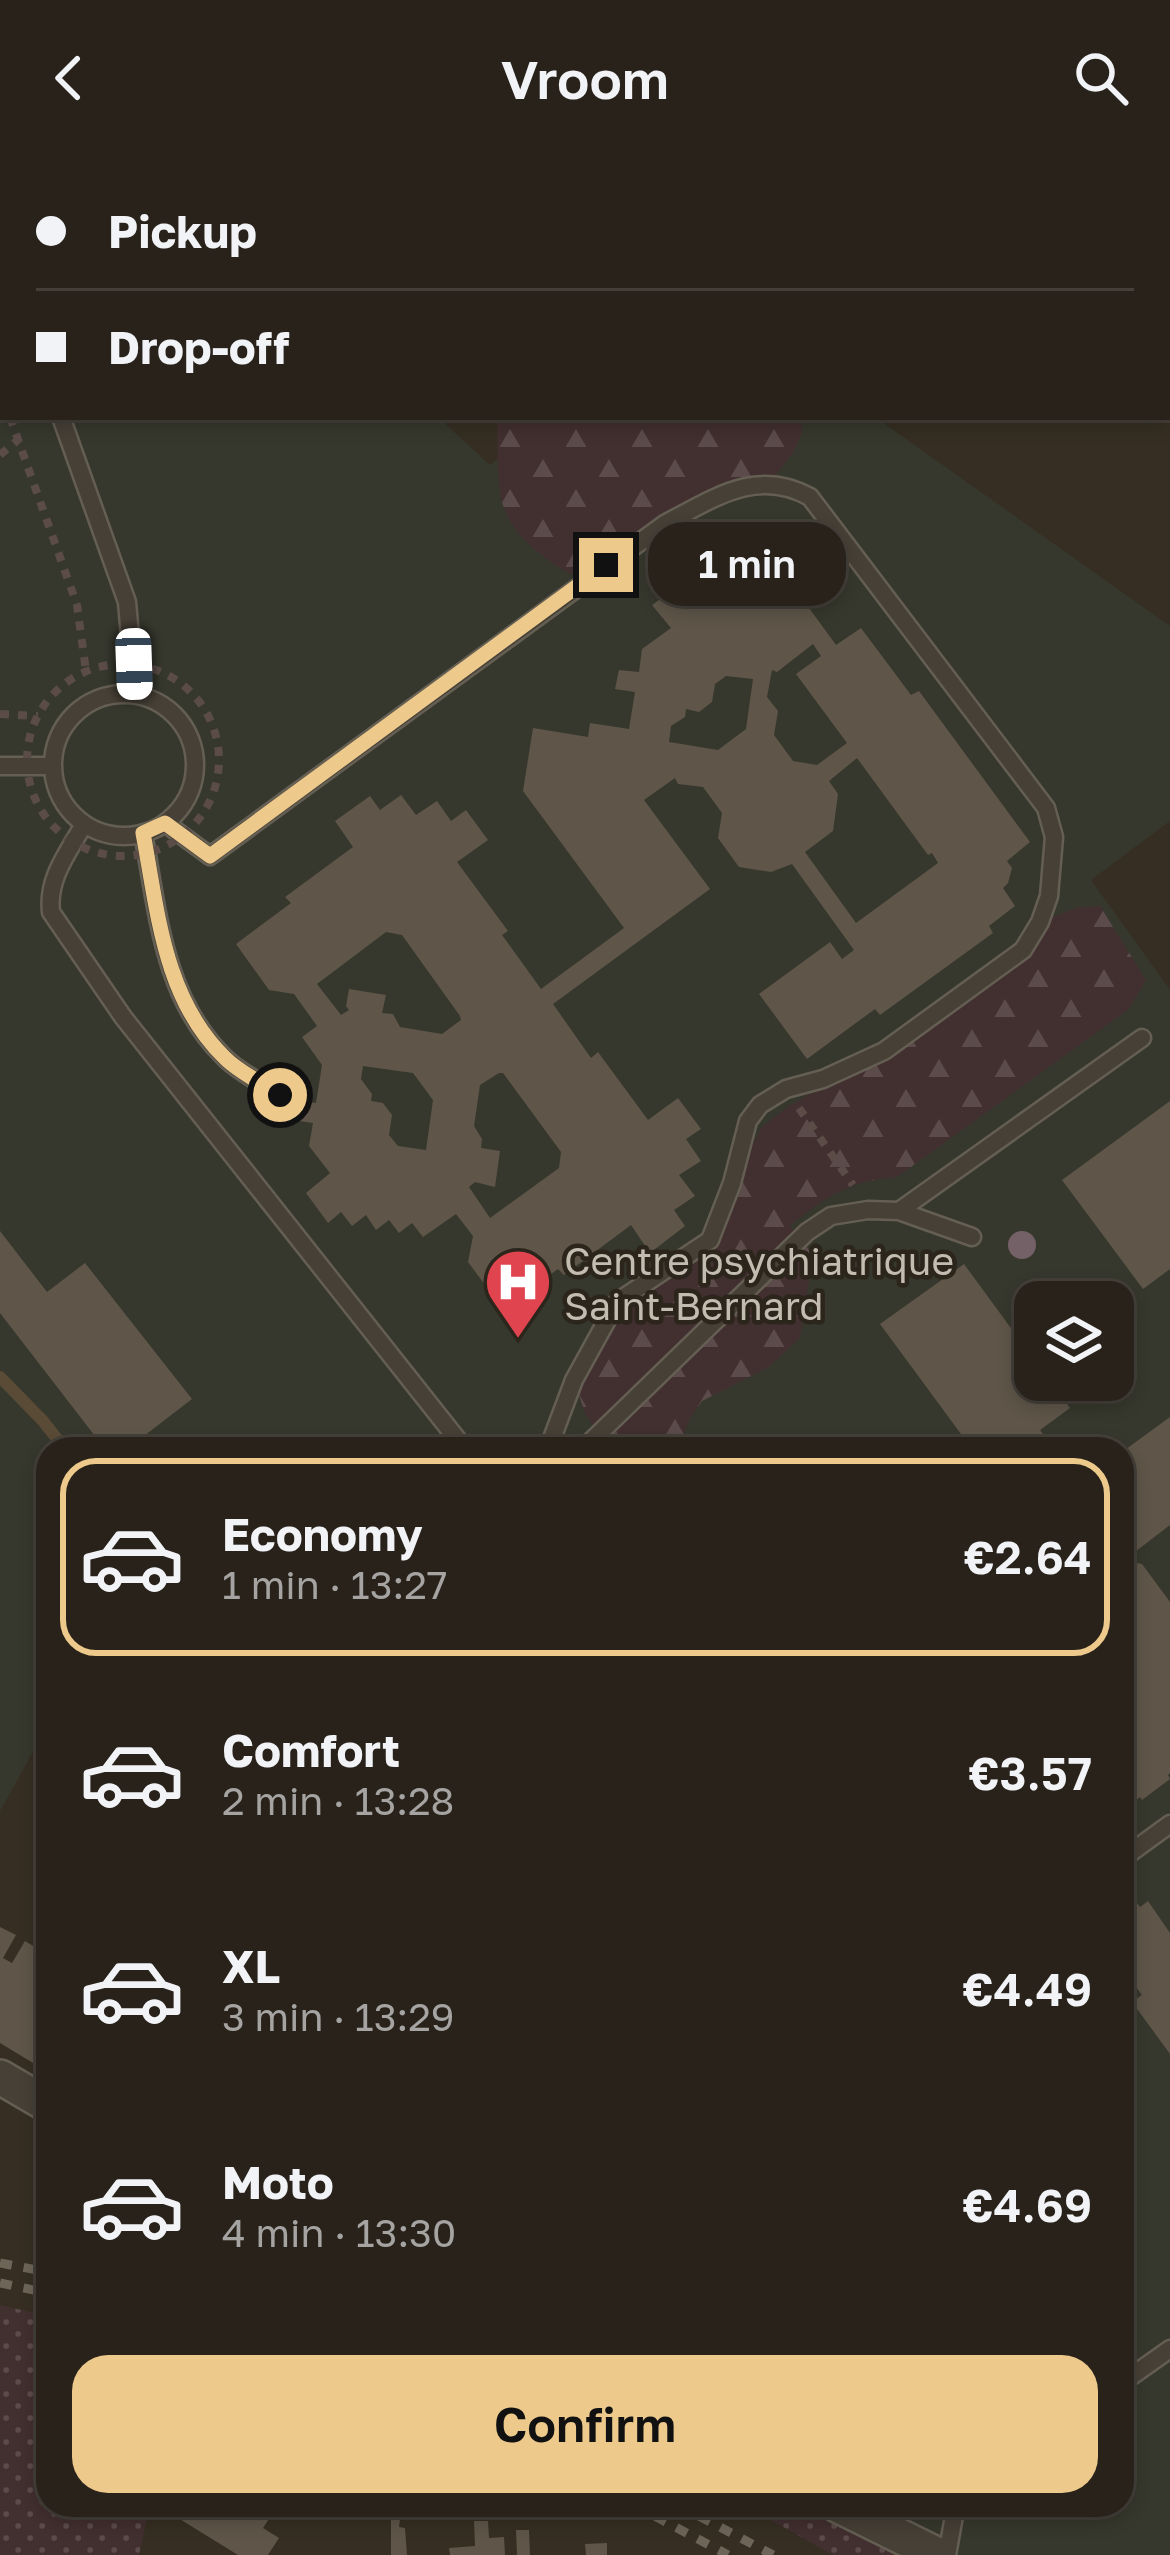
<!DOCTYPE html>
<meta charset="utf-8">
<style>
body{margin:0;font-family:"Golos Text",sans-serif;background:#342f27;color:#f1f3f6;height:100vh;display:flex;flex-direction:column;font-size:45px;white-space:nowrap}
*{box-sizing:border-box;margin:0}
p{font-size:39px;color:#a5a4a2}
.icon{flex:none;width:66px;height:66px;fill:none;stroke:currentColor;stroke-width:2;stroke-linecap:round;stroke-linejoin:round}
.map{position:relative;flex:1;overflow:hidden}
.drawer{position:absolute;left:36px;top:1281px;width:1098px;height:1080px;display:flex;flex-direction:column;background:#28221a;border-radius:36px;box-shadow:0 6px 18px #0003,0 0 0 3px #443f39}
.drawer>*{flex:none}
.hud{position:absolute;left:0px;top:0px;width:1170px;height:264px;box-shadow:0 6px 18px #0003,0 0 0 3px #443f39;display:grid;align-content:center;height:264px;padding:0 36px;background:#28221a}
.controls{position:absolute;left:1014px;top:1125px;display:grid;gap:24px}
.controls a{display:grid;place-items:center;width:120px;height:120px;border-radius:24px;background:#28221a;box-shadow:0 6px 18px #0003,0 0 0 3px #443f39;font-size:60px}
.end{position:absolute;width:54px;height:54px;margin:-27px;border:15px solid #edca8b;background:#111;box-shadow:0 0 0 6px #111}
.from{border-radius:50%}
.bubble{position:absolute;height:84px;border-radius:36px;background:#28221a;box-shadow:0 6px 18px #0003,0 0 0 3px #443f39;font-size:39px;font-weight:600;line-height:84px;text-align:center}
.car{position:absolute;width:36px;height:72px;margin:-36px -18px;border-radius:15px;box-shadow:0 0 9px 3px #0007;background:linear-gradient(#fff 24%,#345 0 40%,#fff 0 76%,#345 0 86%,#fff 0)}
.hud b{display:flex;align-items:center;gap:42px;height:114px;font-size:45px}
.hud b+b{border-top:3px solid #443f39}
.hud i{width:30px;height:30px;background:#f1f3f6}
ul{padding:21px 0 0;list-style:none}
li{display:flex;align-items:center;gap:36px;height:198px;margin:0 24px 18px;padding:0 12px;border:6px solid transparent;border-radius:36px}
li div{flex:1}
li b{display:block;font-size:45px}
li em{font-style:normal;font-weight:600}
li.selected{border-color:#edca8b}
li>.icon{width:108px;height:108px;stroke-width:1.5}
.primary-button{display:flex;gap:24px;margin-top:auto;padding:24px 36px}
.primary-button a{flex:1;height:138px;border-radius:36px;background:#edca8b;color:#111;font-size:48px;font-weight:600;line-height:138px;text-align:center}
header{display:flex;justify-content:space-between;align-items:center;height:156px;padding:0 36px;background:#28221a;font-size:54px;font-weight:600}
.map>svg:first-child{display:block}
.medical{fill:#36382d;fill-rule:evenodd}
.grass{fill:url(#grass-dots)}
.forest{fill:url(#forest-firs)}
.garden{fill:url(#garden-furrows)}
.lines{fill:none;stroke-linecap:round;stroke-linejoin:round}
.stream{stroke:#594b36;stroke-width:12}
.building{fill:#5f5649;fill-rule:evenodd}
.service-casing{stroke:#645e53;stroke-width:21}
.minor-casing{stroke:#645e53;stroke-width:38}
.path{stroke:#5b4c48;stroke-width:8;stroke-dasharray:9 9;stroke-linecap:butt}
.service{stroke:#464036;stroke-width:16}
.minor{stroke:#464036;stroke-width:33}
.rail{stroke:#6d6558;stroke-width:9;stroke-dasharray:12 12;stroke-linecap:butt}
.tree{fill:#746067}
.route{stroke:#edca8b;stroke-width:15}
.labels{text-anchor:middle;dominant-baseline:central;stroke-width:9;stroke-linejoin:round;paint-order:stroke}
.poi-label{font-size:39px;fill:#c3bcb0;stroke:#2b251b;text-anchor:start}
</style>
<header><svg class="icon" aria-label="back" viewBox="0 0 24 24"><path d="M15 5l-7 7 7 7"/></svg>Vroom<svg class="icon" aria-label="search" viewBox="0 0 24 24"><circle cx="10" cy="10" r="6"/><path d="M15 15l6 6"/></svg></header>
<div class="map">
<svg width="1170" height="2399" viewBox="0 0 1170 2399">
<defs>
<pattern id="grass-dots" width="8" height="8" patternUnits="userSpaceOnUse" patternTransform="scale(3)"><rect width="8" height="8" fill="#422f30"/><path d="M2 2h.1M6 6h.1" fill="none" stroke="#5c4b4b" stroke-width="1.8" stroke-linecap="round"/></pattern>
<pattern id="forest-firs" width="22" height="20" patternUnits="userSpaceOnUse" patternTransform="scale(3)"><rect width="22" height="20" fill="#422f30"/><path d="M5 1l3.5 6h-7zM16 11l3.5 6h-7z" fill="#5c4b4b"/></pattern>
<pattern id="garden-furrows" width="10" height="10" patternUnits="userSpaceOnUse" patternTransform="scale(3)"><rect width="10" height="10" fill="#422f30"/><path d="M-1 1l2-2M0 10L10 0M9 11l2-2" fill="none" stroke="#5c4b4b"/></pattern>
</defs>
<rect width="100%" height="100%" fill="#362e22"/>
<path class="medical" d="M0,0H174L175,3H3V261H438L490,309L499,302L497,261H875L1170,470V665L1091,724L1170,834V2399H938L837,2349H1122V1293H48V1569L0,1655ZM1035,1146H1113V1224H1035Z"/>
<path class="grass" d="M0,2149L48,2160V2349H150L139,2399H0Z
M744,2349H837L938,2399H833Z"/>
<path class="forest" d="M777,0H997L995,3H776Z
M497,261H801C807,286 784,308 769,327L744,330L606,409L570,418C543,401 513,381 503,349C496,328 498,285 497,261Z
M1100,750L1146,824L1129,853L897,1021C849,1025 825,1041 790,1070L813,1099L800,1182L769,1211L702,1245L689,1264L678,1293H583L597,1276L585,1257L574,1224L617,1146L710,1084L732,1027L762,971L789,950L884,895L1023,794L1040,766L1076,752Z"/>
<path class="garden" d="M997,0H1170V210L1167,209V3H995Z"/>
<g class="lines">
<path class="stream" d="M0,1221L43,1265L65,1293"/>
</g>
<path class="building" d="M683,427L693,440L707,430L717,444L730,433L740,448L755,437L764,451L793,430L836,489L861,472L911,539L919,535L1030,686L1007,705L1012,712L1008,727L1003,732L1015,750L989,770L993,777L880,859L875,853L807,903L759,838L830,786L842,803L854,794L792,708L771,716L739,711L718,682L722,657L703,631L678,628L675,622L644,644L710,733L553,848L591,902L598,896L648,964L678,942L701,973L686,983L701,1005L679,1019L695,1040L674,1054L685,1070L650,1097L631,1069L564,1119L558,1113L503,1153L468,1106L473,1080L456,1058L423,1081L412,1067L399,1077L389,1064L376,1074L366,1059L352,1070L341,1056L328,1067L306,1037L330,1017L309,990L313,967L293,964L296,944L316,947L322,909L302,881L317,870L294,838L269,834L236,788L291,747L285,741L353,691L335,665L370,640L380,654L401,639L416,659L437,645L451,665L466,654L488,684L457,706L508,775L502,779L541,833L624,772L523,635L533,572L588,581L590,567L629,573L635,536L615,533L619,514L639,516L642,493L671,472L652,449ZM813,488L821,500L796,518L847,587L817,609L793,605L774,579L778,555L767,541L772,514L777,516ZM726,520L753,523L746,573L718,594L669,586L671,570L685,561L686,553L699,556L712,546L715,528ZM857,602L928,699L932,697L938,707L856,767L805,696L833,675L838,638L829,625ZM386,776L402,779L460,860L461,864L442,878L400,871L393,858L382,857L386,839L349,833L346,850L349,854L341,859L317,828ZM363,910L413,917L433,944L426,994L398,990L389,979L392,959L383,947L371,945L372,938L361,923ZM499,917H503L561,996L559,1012L490,1062L469,1031L475,1026L495,1031L500,995L481,992L482,983L474,970L480,929Z
M1170,945V1113L1143,1133L1062,1024Z
M0,1075L47,1136L85,1107L192,1243L127,1293H105L0,1157Z
M964,1108L1035,1205V1224H1049L1070,1252L1040,1274L1054,1293H972L880,1168Z
M1170,1261V1369L1131,1399L1127,1394L1122,1397V1296Z
M1122,1404L1142,1408L1170,1446V1617L1168,1619L1170,1623L1142,1644L1140,1641L1122,1655Z
M1148,1745L1170,1777V1898L1132,1846L1142,1839L1122,1812V1755L1136,1746L1140,1751Z
M0,1771L16,1779L3,1802L12,1807L25,1785L48,1799V1825L34,1848L44,1854L48,1847V1916L0,1887Z
M157,2349H278L263,2372L279,2382L268,2399H238Z
M401,2356L399,2371L405,2372L407,2399H391V2363Z
M474,2365H488L489,2382L504,2381L505,2399H450L449,2392L475,2390Z
M516,2374H529L530,2399H517Z
M607,2387V2399H586L585,2388Z"/>
<g class="lines">
<g class="service-casing">
<path id="service" d="M0,97L3,105
M61,261L127,446L135,539
M53 609a71 71 0 1 1 142 0a71 71 0 1 1-142 0Z
M0,610H53
M165,667L210,700L666,367C713,343 757,311 810,341L1046,652L1054,681L1049,740L1040,766L1023,794L884,895L823,923L786,933L760,949L748,965L732,1027L710,1084L617,1146L574,1224L548,1293
M84,668C68,697 47,722 51,756L123,861L465,1293
M143,677C158,757 163,842 225,902C240,917 262,927 280,939
M899,1055L1142,882
M583,1293L807,1076L831,1060L868,1054L899,1055L972,1081
M1122,1703L1170,1668
M1122,2227L1170,2193
M947,2399L956,2349"/>
</g>
<g class="minor-casing">
<path id="minor" d="M0,1921L48,1949
M837,2349L938,2399"/>
</g>
<path class="path" d="M0,234L3,242
M10,261L77,449L86,515
M0,299L19,283
M27 604a96 96 0 1 1 192 0a96 96 0 1 1-192 0Z
M0,558L38,560
M799,952L853,1029"/>
<use href="#service" class="service"/>
<use href="#minor" class="minor"/>
<path class="rail" d="M0,2107L48,2116
M0,2127L48,2137
M634,2349L728,2399
M678,2349L773,2399"/>
</g>
<circle class="tree" cx="1022" cy="1089" r="14"/>
<g class="lines">
<path class="route" d="M280,939C262,927 240,917 225,902C164,843 158,757 143,677L165,667L210,700L606,409"/>
</g>
<defs>
<g id="hospital-pin" transform="scale(3.45)"><path d="M0 17L-7.5 6A9.5 9.5 0 1 1 7.5 6Z" fill="#e0444e" stroke="#2b251b"/><path d="M-5-5h3v3.5h4V-5h3V5h-3V1.5h-4V5h-3Z" fill="#fff"/></g>
</defs>
<g fill-rule="evenodd">
<use href="#hospital-pin" x="518" y="1126"/>
</g>
<g class="labels">
<g class="poi-label">
<text x="564" y="1104">Centre psychiatrique<tspan x="564" dy="45">Saint-Bernard</tspan></text>
</g>
</g>
</svg>
<div class="controls">
<a><svg class="icon" aria-label="layers" viewBox="0 0 24 24"><path d="M12 4l9 5-9 5-9-5zM3 14l9 5 9-5"/></svg></a>
</div>
<i class="end from" style="left:280px;top:939px"></i>
<i class="end" style="left:606px;top:409px"></i>
<div class="bubble" style="left:648px;top:366px;width:198px">1 min</div>
<i class="car" style="left:134px;top:508px;rotate:178deg"></i>
<div class="hud">
<b><i class="from"></i>Pickup</b>
<b><i></i>Drop-off</b>
</div>
<section class="drawer">
<ul>
<li class="selected"><svg class="icon" aria-label="car" viewBox="0 0 24 24"><path d="M5 17H2v-5l4-1 3-4h7l3 4 3 1v5h-3M9 17h6M6 11h13"/><circle cx="7" cy="17" r="2"/><circle cx="17" cy="17" r="2"/></svg><div><b>Economy</b><p>1 min · 13:27</p></div><em>€2.64</em></li>
<li><svg class="icon" aria-label="car" viewBox="0 0 24 24"><path d="M5 17H2v-5l4-1 3-4h7l3 4 3 1v5h-3M9 17h6M6 11h13"/><circle cx="7" cy="17" r="2"/><circle cx="17" cy="17" r="2"/></svg><div><b>Comfort</b><p>2 min · 13:28</p></div><em>€3.57</em></li>
<li><svg class="icon" aria-label="car" viewBox="0 0 24 24"><path d="M5 17H2v-5l4-1 3-4h7l3 4 3 1v5h-3M9 17h6M6 11h13"/><circle cx="7" cy="17" r="2"/><circle cx="17" cy="17" r="2"/></svg><div><b>XL</b><p>3 min · 13:29</p></div><em>€4.49</em></li>
<li><svg class="icon" aria-label="car" viewBox="0 0 24 24"><path d="M5 17H2v-5l4-1 3-4h7l3 4 3 1v5h-3M9 17h6M6 11h13"/><circle cx="7" cy="17" r="2"/><circle cx="17" cy="17" r="2"/></svg><div><b>Moto</b><p>4 min · 13:30</p></div><em>€4.69</em></li>
</ul>
<div class="primary-button"><a>Confirm</a></div>
</section>
</div>
